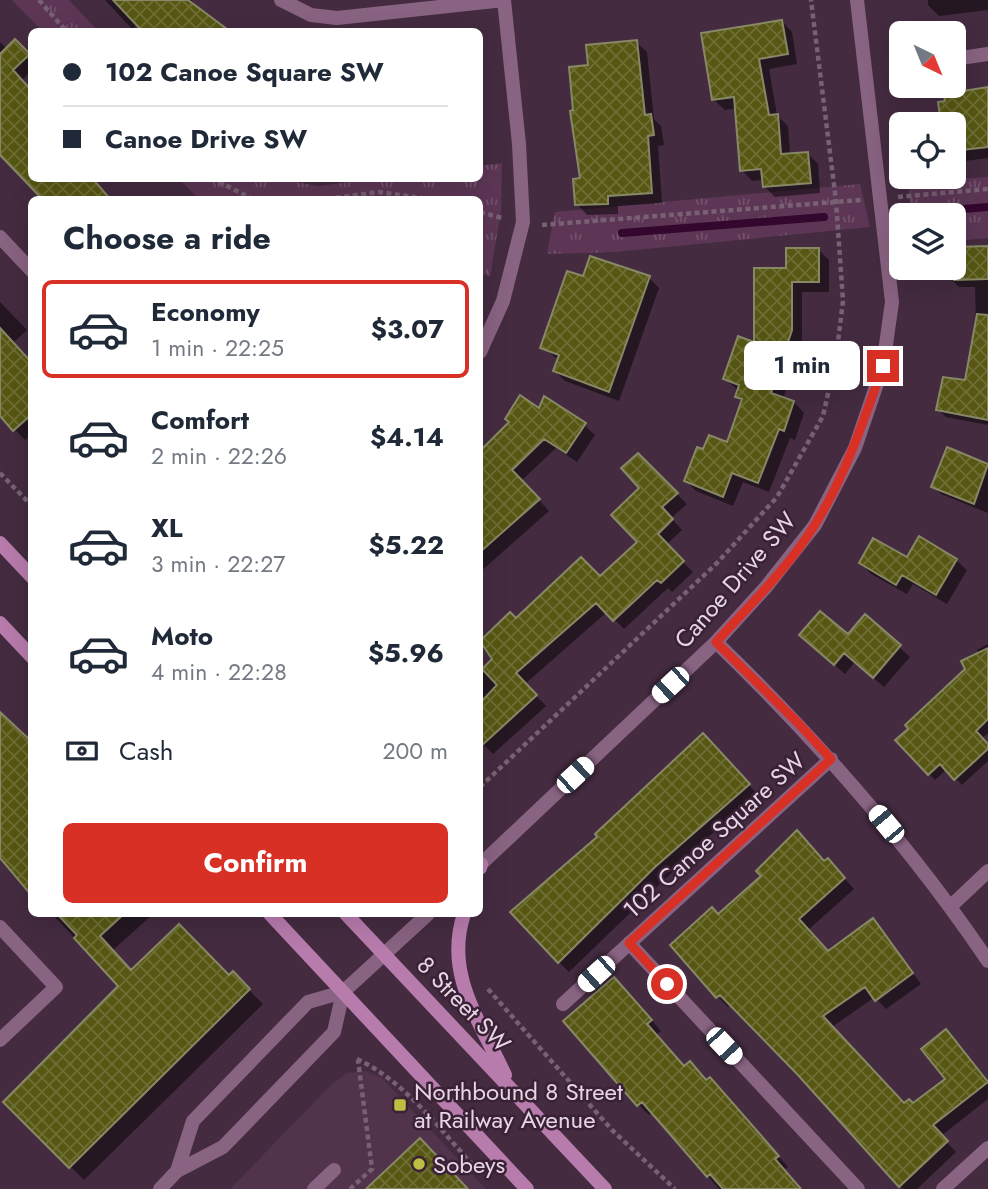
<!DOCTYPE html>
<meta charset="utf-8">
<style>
body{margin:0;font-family:Jost,sans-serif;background:#f2f2f3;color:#1f2937;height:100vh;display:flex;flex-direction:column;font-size:26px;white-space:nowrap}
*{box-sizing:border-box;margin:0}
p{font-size:23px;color:#747a83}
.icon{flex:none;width:38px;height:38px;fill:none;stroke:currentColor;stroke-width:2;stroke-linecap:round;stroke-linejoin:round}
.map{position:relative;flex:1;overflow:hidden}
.drawer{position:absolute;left:28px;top:196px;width:455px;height:721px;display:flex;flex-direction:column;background:#fff;border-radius:10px;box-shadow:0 7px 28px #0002}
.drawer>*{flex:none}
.guide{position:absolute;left:28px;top:28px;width:455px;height:154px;border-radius:10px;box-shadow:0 7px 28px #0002;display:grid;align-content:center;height:154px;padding:0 35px;background:#fff}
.needle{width:46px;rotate:137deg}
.buttons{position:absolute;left:889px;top:21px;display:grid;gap:14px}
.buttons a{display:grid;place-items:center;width:77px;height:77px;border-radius:10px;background:#fff;box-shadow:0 7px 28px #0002;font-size:35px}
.end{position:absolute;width:32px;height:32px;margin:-16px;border:9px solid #d93025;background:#fff;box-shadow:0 0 0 4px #fff}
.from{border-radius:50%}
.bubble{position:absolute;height:49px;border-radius:10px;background:#fff;box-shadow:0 7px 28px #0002;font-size:23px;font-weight:700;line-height:49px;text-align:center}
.car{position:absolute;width:21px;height:42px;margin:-21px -10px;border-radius:9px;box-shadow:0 0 5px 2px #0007;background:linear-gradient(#fff 24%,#345 0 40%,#fff 0 76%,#345 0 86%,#fff 0)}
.guide b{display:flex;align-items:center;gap:24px;height:66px;font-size:26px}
.guide b+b{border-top:2px solid #e0e1e3}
.guide i{width:18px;height:18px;background:#1f2937}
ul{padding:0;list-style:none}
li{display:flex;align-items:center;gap:21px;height:98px;margin:0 14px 10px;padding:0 21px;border:4px solid transparent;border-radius:10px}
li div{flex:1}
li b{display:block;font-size:26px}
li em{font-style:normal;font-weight:700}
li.active{border-color:#d93025}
li>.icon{width:63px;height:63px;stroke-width:1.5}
h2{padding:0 35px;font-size:32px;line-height:84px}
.pay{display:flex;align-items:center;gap:18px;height:77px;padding:0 35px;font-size:26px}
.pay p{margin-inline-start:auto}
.cta{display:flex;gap:14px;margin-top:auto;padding:14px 35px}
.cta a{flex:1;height:80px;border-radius:10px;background:#d93025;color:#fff;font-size:28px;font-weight:700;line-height:80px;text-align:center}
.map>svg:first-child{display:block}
.built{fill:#51334c}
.grass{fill:url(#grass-tufts)}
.shadow{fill:#0007}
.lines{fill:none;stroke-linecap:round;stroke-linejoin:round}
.stream{stroke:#33072e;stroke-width:8}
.building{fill:url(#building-cross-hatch);stroke:#878866;stroke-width:2}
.path{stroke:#776173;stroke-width:4.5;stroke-dasharray:5 3.5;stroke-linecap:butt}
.service{stroke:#896382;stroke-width:14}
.minor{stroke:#896382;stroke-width:14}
.secondary{stroke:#b77bac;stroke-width:14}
.route{stroke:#d93025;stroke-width:9}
.poi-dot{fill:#bebf42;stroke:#3a2136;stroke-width:2.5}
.labels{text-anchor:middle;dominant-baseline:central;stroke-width:5;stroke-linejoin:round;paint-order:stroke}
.street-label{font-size:24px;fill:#e6d6e3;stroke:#3a2136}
.poi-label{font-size:24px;fill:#e6d6e3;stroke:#3a2136;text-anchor:start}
</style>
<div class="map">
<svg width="988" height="1189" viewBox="0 0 988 1189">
<defs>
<pattern id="grass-tufts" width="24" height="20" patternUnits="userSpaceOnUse" patternTransform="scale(1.75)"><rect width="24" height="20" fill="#5d3656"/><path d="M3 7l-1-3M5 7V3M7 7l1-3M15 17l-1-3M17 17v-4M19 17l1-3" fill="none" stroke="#74526e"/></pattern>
<pattern id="building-cross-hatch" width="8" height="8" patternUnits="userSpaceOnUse" patternTransform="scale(1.75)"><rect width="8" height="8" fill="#575713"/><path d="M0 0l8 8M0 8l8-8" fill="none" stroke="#6f6e35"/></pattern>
</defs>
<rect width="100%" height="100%" fill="#442b40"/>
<path class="built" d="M366,1071L382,1078L486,1189H230L330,1086L347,1073Z"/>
<path class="grass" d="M12,0H69L98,31H42Z
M502,163L501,211L490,277L480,272V200L199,199L179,179H278L319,186L379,178H480V166Z
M988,177V238L954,241V215H911L908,182Z
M860,184L870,227L615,252L547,254L555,212Z"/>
<path class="shadow" d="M105,0H191L202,13L138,24L132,29Z
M928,0H988V10L939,16L928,5Z
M782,21L792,32L797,64L769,69L777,115L788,126L790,155L808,154L818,164L820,193L775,197L764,186V180L752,181L742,170L737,108L725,110L714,100Z
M0,42L7,49L15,42L32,58V70L21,81L32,178H100L95,183L45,199L0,154Z
M636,42L647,52L654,119L661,126L664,145L658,146L662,203L618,206V214L587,215L577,204L582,180L590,67Z
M988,89V158L957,162L954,158V124H943L940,103Z
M954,248H988V425L946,417L938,410L966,382L976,328L975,287H959L952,280Z
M818,249L829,260V292H802V341L783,399L794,402L804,413L795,440L790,438L769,492L743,482L733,506L696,491L686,481L704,452L728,444L742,402L737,396L739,391L725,379L756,344L788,270Z
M584,278H649L659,288L619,401L565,381L555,371L559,360L542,347Z
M0,302L27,330L13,343L32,364V434L25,440L0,414Z
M540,410L584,425L595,435L577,462L556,448L521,481L549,511L480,572V453L511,423Z
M948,449L988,465V513L941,494L933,486Z
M638,455L687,504L671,518L682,530L666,545L693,572L672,592L668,588L624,629L607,612L525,684L546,706L493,754L480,741V673L495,659L480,643L510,615L516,620L600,578L639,542L642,488Z
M908,559L956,560L967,570L947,604L913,584L907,594L871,574L861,563Z
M865,617L910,657L884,687L855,662L845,674L812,645L848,637Z
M988,644V734L981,738L988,746V761L962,785L947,769L935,780L898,740L967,670L979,654L977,650Z
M713,746L759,796L719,833L716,830L569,972L559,962Z
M824,862L837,870L854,889L808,930L828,953L873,920L921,984L886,1009L875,997L832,1027L904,1105L913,1106L947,1080L956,1041L988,1082V1099L941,1136L956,1152L917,1189H903L730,1004L728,1007L718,997L672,945L718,916Z
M52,914H153L113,950L132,972L229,978L233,974L263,1004L84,1180L6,1102L120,986Z
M625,989L661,1031L656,1035L685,1067L720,1090L788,1167L784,1170L800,1189H719L653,1112L649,1115L639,1105L566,1021Z"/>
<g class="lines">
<path class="stream" d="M926,212L988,207
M622,233L824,217"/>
</g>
<path class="building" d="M113,0H188L231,32H143Z
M782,20L788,54L759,59L769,115L778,114L781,154L808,152L811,183L763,187L761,169L740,171L734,97L712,100L701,33Z
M15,39L30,54L13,70L32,91V178H92L111,200H43L0,155V54Z
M637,40L645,115L651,114L654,135L648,136L652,193L608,196V204L575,205L573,179L580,178L570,111L573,110L569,67L588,65L586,45Z
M988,87V147L954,151V124H941L938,102L945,101L944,94Z
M988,246V279L954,280V247Z
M786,248H819V282H792V330L771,393L794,401L784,431L779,429L758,483L732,473L723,497L684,481L697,447L703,449L709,435L727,442L742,399L735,397L739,385L723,379L738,336L754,342V268H786Z
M590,256L650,276L609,392L553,371L559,355L540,348L567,271L583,276Z
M977,314L988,315V420L936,410L943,377L965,380Z
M0,328L32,363V414L13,431L0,416Z
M520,395L539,408L544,396L586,423L566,453L544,439L512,470L540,499L480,552V451L509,422L505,419Z
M947,447L988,464L974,504L931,487Z
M638,453L678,493L662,507L673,519L658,534L684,561L661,583L657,580L613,621L596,603L516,673L537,695L480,747V703L497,685L482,669L492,659L480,641L510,612L516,618L581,557L600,576L637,542L611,515L639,488L621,468Z
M919,536L957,559L936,595L902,575L896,585L859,563L873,538L907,557Z
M820,611L848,634L865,614L901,645L873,678L844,653L834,665L799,635Z
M988,648V719L976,731L988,744V749L954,780L940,764L928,775L895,740L908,729L905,725L965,669L961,661Z
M0,712L32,742V896L0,858Z
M703,733L750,784L655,867L558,963L510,912L597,837L595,834Z
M797,830L824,861L828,858L845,878L799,919L828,951L873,918L913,973L875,1001L865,987L823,1016L904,1103L909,1099L913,1103L945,1079L921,1049L946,1029L988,1082L933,1125L948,1141L899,1187L797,1074L720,995L716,998L670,945L712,907L718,914L761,876L756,871Z
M57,914H124L100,936L131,970L179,924L229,975L233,971L250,989L69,1168L3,1102L118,986L74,938L77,935Z
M614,977L652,1020L647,1024L684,1066L690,1061L706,1080L710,1077L779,1156L775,1159L801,1189H723L710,1174L707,1177L642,1102L637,1106L563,1021Z
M420,1138L468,1189H366Z"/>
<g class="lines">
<path class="path" d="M39,0L67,32
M211,178L255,200
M898,197L988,189
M319,200L379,192L436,200
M480,212L502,218
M542,225L861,200
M0,473L32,506
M480,787L717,563L777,497L823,416L836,358L843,301L836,201L811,0
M488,989L612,1130L675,1189
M357,1059C407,1082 444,1135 481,1174
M350,1189L372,1169L358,1060"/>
<path class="service" d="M0,927L56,987L0,1040
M314,1189L334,1170"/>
<path class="minor" d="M281,0L311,15L337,18L504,0
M954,59L988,54
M0,237L32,271
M480,352L503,301L523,222L519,144L504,0
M716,642C817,740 909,844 988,961
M480,865L716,642L766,587L815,525L855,448L883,366L892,302L857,0
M951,906L988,871
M629,943L858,1189
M563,1004L831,759
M177,1171L193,1121L308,1002L343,992L428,914
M160,1189L177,1171L223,1147L334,1032L343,992
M943,1189L988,1148"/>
<path class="secondary" d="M0,543L32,577
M0,623L32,657
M480,868L481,864
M270,914L527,1189
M346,914L605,1189
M464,914C444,974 480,1021 505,1075"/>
</g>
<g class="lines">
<path class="route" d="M667,984L629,943L831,759L798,723L716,642C750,605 789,567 816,523C846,474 864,420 883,366"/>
</g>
<g class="poi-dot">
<rect x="393" y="1098" width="14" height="14" rx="3.5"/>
<circle cx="419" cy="1164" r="7"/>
</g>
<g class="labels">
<g class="street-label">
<text transform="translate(735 580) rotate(-49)">Canoe Drive SW</text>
<text transform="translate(714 835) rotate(-42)">102 Canoe Square SW</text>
<text transform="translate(464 1004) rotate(46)">8 Street SW</text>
</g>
<g class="poi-label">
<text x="414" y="1091">Northbound 8 Street<tspan x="414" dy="28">at Railway Avenue</tspan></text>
<text x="433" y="1164">Sobeys</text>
</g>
</g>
</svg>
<div class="buttons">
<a><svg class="needle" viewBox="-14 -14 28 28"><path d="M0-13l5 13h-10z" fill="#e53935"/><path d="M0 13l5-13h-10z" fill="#747a83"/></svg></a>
<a><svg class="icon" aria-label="locate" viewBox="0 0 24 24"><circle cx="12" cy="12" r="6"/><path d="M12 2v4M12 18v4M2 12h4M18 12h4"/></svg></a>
<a><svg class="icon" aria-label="layers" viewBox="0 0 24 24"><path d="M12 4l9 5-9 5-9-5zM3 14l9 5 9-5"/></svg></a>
</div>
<i class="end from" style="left:667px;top:984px"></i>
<i class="end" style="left:883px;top:366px"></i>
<div class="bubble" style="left:744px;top:341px;width:116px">1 min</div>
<i class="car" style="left:670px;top:685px;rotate:227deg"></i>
<i class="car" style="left:575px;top:775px;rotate:47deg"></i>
<i class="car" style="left:886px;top:824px;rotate:320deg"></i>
<i class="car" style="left:596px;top:974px;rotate:228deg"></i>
<i class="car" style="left:724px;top:1046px;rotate:137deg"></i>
<div class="guide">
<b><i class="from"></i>102 Canoe Square SW</b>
<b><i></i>Canoe Drive SW</b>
</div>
<section class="drawer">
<h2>Choose a ride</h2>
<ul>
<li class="active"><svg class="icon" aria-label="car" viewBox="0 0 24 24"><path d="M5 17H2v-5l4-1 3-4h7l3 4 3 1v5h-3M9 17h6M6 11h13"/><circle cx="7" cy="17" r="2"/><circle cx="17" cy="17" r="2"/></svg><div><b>Economy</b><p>1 min · 22:25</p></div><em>$3.07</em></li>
<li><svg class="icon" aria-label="car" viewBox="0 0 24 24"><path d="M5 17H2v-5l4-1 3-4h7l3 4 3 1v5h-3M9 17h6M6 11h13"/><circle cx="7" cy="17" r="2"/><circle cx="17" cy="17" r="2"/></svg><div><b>Comfort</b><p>2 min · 22:26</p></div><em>$4.14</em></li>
<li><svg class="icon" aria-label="car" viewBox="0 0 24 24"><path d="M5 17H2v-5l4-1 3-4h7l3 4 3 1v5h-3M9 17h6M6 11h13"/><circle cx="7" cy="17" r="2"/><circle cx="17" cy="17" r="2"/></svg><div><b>XL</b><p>3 min · 22:27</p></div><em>$5.22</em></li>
<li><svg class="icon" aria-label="car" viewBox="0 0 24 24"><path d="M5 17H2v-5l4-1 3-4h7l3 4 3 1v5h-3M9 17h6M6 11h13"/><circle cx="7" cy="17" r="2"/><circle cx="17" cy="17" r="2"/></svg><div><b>Moto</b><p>4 min · 22:28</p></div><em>$5.96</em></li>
</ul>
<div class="pay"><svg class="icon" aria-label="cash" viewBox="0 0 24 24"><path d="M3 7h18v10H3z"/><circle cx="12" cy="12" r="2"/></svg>Cash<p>200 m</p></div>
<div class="cta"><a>Confirm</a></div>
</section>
</div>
